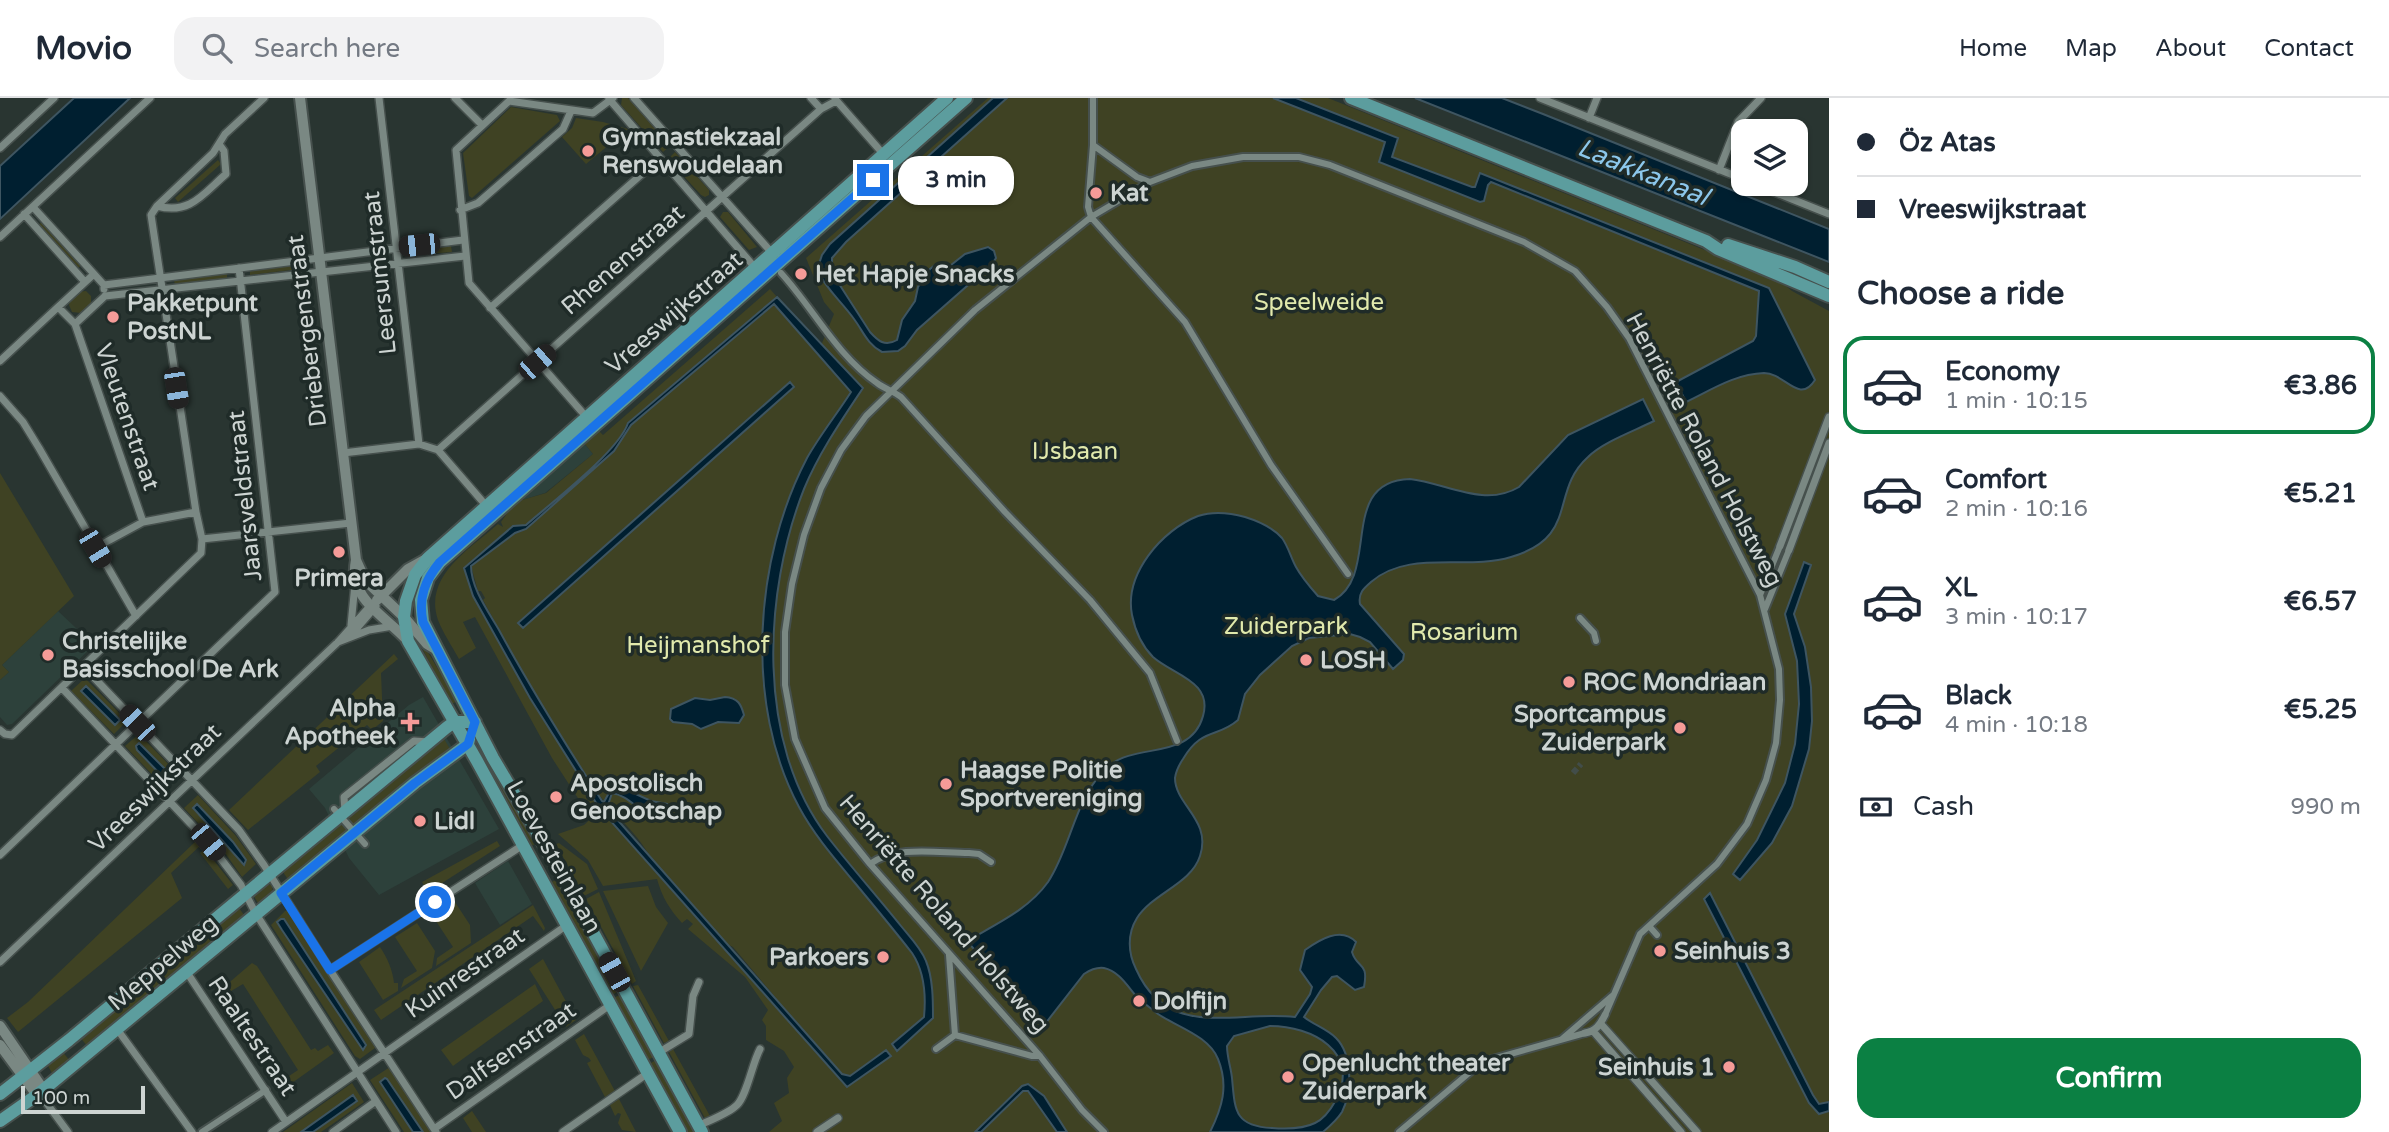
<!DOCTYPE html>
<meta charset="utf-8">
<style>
body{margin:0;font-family:"Varela Round",sans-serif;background:#f2f2f3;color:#1f2937;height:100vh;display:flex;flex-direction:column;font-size:26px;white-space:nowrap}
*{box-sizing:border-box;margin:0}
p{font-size:23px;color:#747a83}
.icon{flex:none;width:38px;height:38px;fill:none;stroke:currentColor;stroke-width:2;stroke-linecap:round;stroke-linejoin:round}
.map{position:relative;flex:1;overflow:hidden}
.side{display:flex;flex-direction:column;background:#fff;width:560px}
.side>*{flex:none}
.guide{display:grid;align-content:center;height:154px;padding:0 28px;background:#fff}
.controls{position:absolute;left:1731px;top:21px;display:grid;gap:14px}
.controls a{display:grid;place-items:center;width:77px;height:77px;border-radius:14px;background:#fff;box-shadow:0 2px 5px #0004;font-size:35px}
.scale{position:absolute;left:21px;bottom:18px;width:124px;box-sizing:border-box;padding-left:7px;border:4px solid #cdd4d2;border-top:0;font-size:19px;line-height:24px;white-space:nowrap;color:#cdd4d2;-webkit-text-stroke:5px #1f2b28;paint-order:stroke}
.end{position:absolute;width:32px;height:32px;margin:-16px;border:9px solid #1a73e8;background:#fff;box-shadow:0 0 0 4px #fff}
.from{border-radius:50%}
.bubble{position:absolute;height:49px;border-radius:21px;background:#fff;box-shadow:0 2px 5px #0004;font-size:23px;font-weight:700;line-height:49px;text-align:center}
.car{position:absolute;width:21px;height:42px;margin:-21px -10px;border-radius:9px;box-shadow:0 0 5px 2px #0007;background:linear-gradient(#222 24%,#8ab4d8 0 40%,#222 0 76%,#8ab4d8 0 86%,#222 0)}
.guide b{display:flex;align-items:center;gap:24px;height:66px;font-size:26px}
.guide b+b{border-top:2px solid #e0e1e3}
.guide i{width:18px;height:18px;background:#1f2937}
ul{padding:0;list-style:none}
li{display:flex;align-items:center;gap:21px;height:98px;margin:0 14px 10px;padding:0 14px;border:4px solid transparent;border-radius:21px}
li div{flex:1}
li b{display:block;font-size:26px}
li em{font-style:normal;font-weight:700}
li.active{border-color:#0b8043}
li>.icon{width:63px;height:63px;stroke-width:1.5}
h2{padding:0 28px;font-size:32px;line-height:84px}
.pay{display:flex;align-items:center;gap:18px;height:77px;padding:0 28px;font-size:26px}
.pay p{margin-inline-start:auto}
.primary-button{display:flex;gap:14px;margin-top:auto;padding:14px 28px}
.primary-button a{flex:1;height:80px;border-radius:21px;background:#0b8043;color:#fff;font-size:28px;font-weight:700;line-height:80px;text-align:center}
header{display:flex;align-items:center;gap:42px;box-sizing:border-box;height:98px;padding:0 35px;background:#fff;border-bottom:2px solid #e0e1e3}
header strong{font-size:33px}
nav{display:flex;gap:38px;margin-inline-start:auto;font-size:24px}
.search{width:490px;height:63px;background:#f2f2f3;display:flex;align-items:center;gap:18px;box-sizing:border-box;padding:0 24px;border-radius:21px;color:#747a83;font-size:26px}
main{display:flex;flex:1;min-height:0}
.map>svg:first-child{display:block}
.built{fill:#2d413b}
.green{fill:#3f4223;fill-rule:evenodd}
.water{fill:#001f30;stroke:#3e5561;stroke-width:2;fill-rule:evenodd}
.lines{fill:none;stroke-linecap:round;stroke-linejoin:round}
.pedestrian-tunnel{stroke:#424d49;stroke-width:6;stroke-dasharray:6 3;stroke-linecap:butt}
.pedestrian-casing{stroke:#46504d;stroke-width:10}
.minor-casing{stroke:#46504d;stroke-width:10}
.tertiary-casing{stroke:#46504d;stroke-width:14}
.secondary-casing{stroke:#46504d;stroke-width:16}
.pedestrian{stroke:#7a8883;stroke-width:6}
.minor{stroke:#7a8883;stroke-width:7}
.tertiary{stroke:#7a8883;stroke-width:10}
.secondary{stroke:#5c9d9e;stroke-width:12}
.route{stroke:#1a73e8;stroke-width:9}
.poi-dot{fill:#f59b98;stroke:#1f2b28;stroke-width:2.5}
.labels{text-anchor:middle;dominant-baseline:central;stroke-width:7;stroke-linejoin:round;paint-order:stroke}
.poi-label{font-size:24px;font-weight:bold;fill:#cdd4d2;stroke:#1f2b28;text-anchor:start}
.street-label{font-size:24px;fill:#cdd4d2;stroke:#1f2b28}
.park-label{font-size:24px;fill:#e1e9ac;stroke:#1f2b28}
.water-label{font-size:26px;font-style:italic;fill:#8cc7eb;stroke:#1f2b28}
</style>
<header>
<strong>Movio</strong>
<div class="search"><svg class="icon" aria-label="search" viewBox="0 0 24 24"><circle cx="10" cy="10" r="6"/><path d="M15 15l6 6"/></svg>Search here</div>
<nav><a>Home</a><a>Map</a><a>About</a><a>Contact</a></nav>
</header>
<main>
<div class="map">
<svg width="1829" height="1034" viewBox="0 0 1829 1034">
<rect width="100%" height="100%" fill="#293531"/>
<path class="built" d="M584,345L593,356L545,395L522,402Z
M58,513L94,547L12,626L7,627L0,619V582L9,574L2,567Z
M423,599L499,731L379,797L349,760L325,710L309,691L409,607Z
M508,763L532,806L500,827L475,785Z"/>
<path class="green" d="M622,0H628L670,48L663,54L621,7Z
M988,0H1328L1779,182L1792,193L1829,213V1034H769L782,1023L774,1005L789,995L787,980L794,969L784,953L766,942V928L762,922L768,912L745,879L688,831L693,826L687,821L682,825C670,812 662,799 657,781L603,788L588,762L558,736L584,727L600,712L656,774C646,740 616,720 596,693C552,633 518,566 483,502L485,500L481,493H478L471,468L515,435L522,432L616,351L631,327L773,206L838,277L820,250L834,216L824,204L806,160ZM715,840L733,849L776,900L773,905Z
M511,9L557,17L560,23L472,100L469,98L463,55Z
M576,20L603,24L628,31L586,66L562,39L572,30Z
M675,54L709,92V97L705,99L701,97L668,61Z
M218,62L221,66L178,104L175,100Z
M723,114H728L757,149L749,152L720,119Z
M42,124L82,167L78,170L38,127Z
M451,148L452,154L413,157V152Z
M307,165V170L250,177V172Z
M227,175V180L175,187L174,182Z
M770,191L777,199L628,325C619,353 551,405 526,427L513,428L464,470L473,498L530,600L600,711H585L552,660L475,519L463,524L476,550L459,561C452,548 443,535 438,522C423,478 470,451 498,426L503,429L501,424L508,414L522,402L546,395L593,356L584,345L598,332L603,337Z
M86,193L91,198V206L81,215L72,214L69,207C70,200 78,193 86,193Z
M0,375L74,498L2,567L9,574L0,582Z
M420,541L457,603L452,606L418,543Z
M394,556L398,561L381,575L383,623L372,632L367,627L316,668L320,674L248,732L229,712Z
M85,580L127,623L114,636L71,593Z
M139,636L179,677L165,690L125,648Z
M443,639L450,651L289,783L281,771Z
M487,660L537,745L529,749L482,663Z
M198,697L236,738L256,766L242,779L223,752L184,710ZM197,707L233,744L246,766H242L231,751L194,712Z
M197,742L202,746L171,775L182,800L18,934L7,920L28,904Z
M497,743L500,748L428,794L422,784Z
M559,745L587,766L598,791L584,798L556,746Z
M205,751L233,787L228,791L200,755Z
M557,781L621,892L610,898L550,785Z
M264,786L272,787L273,796L263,805H258L253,797Z
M648,788L656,809L668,825L641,873L603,793Z
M599,794L636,883L632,886L586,801Z
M453,801L470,827L471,845L436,868L437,860L453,849L432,817Z
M236,806L247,821L88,949L79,938Z
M533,807L545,830L544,833L533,818L381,922L374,912Z
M285,813H288L374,944L375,950L360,961L355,958L271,827Z
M417,825L435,853L432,870L401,890L404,881L417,873L395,839Z
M380,849C387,859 393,873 394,885H398V893L383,902L359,864Z
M543,861L576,922L566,929L529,871Z
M252,865L257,868L311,952L315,950L318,953L328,947L334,955L285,990L280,984L298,972L243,886L221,899L218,894Z
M535,886L543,903L453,968L441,952Z
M638,887L669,943L664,945L633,888Z
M622,896L656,958L645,963L611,901Z
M584,936L616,995L606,1001L587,965L591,963L589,960L583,957L575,942Z
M673,951L710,1018L705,1020L669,954Z
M62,953L70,963L53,977L47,966Z
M658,961L695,1034H684L647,967Z
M390,969L432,1034H423L387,981L380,985L413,1034H404L370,982Z
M352,985L364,1004L321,1034H313L357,1004L353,998L301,1034H283Z
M618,1001H619L636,1034L622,1032L618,1025L621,1016L618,1015L615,1018L610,1007Z
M472,1013L486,1034H472L463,1020Z"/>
<path class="water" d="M74,0H130L0,121V68Z
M993,0H1007L846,144L832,160V175L870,234C878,243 885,249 897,242L902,222L915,203L918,189L930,171L935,167H951L965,156L988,149L994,153L996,160L992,166L917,232L905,248L898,253L882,254C867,246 863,233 854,221C841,203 826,191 817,172L822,157L830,146Z
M1273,0H1296L1398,40L1392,59L1472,89H1475L1480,75L1769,190L1815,282C1799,307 1785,275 1764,275C1735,276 1711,292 1686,304L1676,284L1753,243L1756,238L1759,193L1491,84L1488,87L1484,103L1480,104L1379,64L1385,44Z
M1415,0H1502L1543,16L1829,131V164Z
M777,199L863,290C841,323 819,355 804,391C763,495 756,645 827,738C851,769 877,798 901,828C910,839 921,850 926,863C933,880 933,902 933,920L897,953L892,946L924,919C926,898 924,873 912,855C894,832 875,809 855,785C835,761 814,737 799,709C744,607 754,461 807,360C820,337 837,316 851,294L774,206L631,327L614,353L526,431L515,435L471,468C471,490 488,513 499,532C531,591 566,647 602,703L604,704L610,693L609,688L614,686L651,703L667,706L669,711L665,718C643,723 633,698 612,695L607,710L842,976L850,978L886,952L891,958L847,989L600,711L530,600L473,498L464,470L513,428L526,427C551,405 619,353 628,325Z
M790,284L794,289L523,530L518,525Z
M1643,301L1654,323C1634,333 1603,344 1588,359C1549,394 1580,439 1511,459C1466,473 1409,451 1371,484C1364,490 1358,495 1360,506L1404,556L1403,562L1393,571L1370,544L1360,539L1350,536L1309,540L1292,548L1260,577L1245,596L1238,622C1218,640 1202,629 1183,661C1179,667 1176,672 1175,680C1175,707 1212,722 1200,758C1191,786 1153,795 1137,820C1127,836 1128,855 1136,871C1168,943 1234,912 1295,919L1310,896L1312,889L1300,872L1305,852C1319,842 1341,828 1356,844L1352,854C1357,871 1369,863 1364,889L1355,892L1337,878L1332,879L1321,892L1304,919C1314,927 1327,931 1336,940C1353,957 1352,994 1342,1014C1337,1022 1330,1028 1323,1034H1210C1222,1010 1229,988 1218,961C1209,938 1177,929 1158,916C1151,910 1143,905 1137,899C1128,889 1119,873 1104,870C1097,869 1090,872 1084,876L1045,926H1040L1032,919L967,843C996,826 1028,812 1048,784C1072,748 1075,696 1110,667C1137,645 1191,662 1203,618C1213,583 1173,577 1153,559C1142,548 1135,532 1132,517C1124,476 1162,432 1198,418C1213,413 1231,415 1245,419C1258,423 1273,430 1282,440C1288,448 1291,460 1296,469C1302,480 1310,489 1318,498L1334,502C1381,476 1337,383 1410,381C1446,385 1484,410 1519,389L1568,337ZM1270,928C1312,928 1361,954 1336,1002C1331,1011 1324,1021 1315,1025C1303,1031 1285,1031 1272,1030C1234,1028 1235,1012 1232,980C1231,970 1227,959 1227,948L1234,938Z
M1804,464L1811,467L1794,516L1805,549L1811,589L1812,623L1809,651L1792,708L1772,745L1740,782L1733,776L1757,742L1785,685L1795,646L1799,606L1797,563L1785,516Z
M86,588L120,622L115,627L81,593Z
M725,599C738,600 741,606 744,617L739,625L718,624L701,631L692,626L673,624L670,621L671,611L695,600L710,602Z
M139,645L164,670V676H160L137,652L136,648Z
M197,706L233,744L246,762L244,767L195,712L193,710Z
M1710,795L1813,997L1819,1006L1829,1004V1013L1819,1016L1809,1005L1704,801Z
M281,821H284L366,947L363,952L282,832L277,824Z
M385,980L387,981L423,1034H413L380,984Z
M1028,986L1044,998L1067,1034H1057L1028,993H1023L981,1034H975L1022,988Z
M353,997L357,1003L313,1034H301Z"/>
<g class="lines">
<path class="pedestrian-tunnel" d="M1573,675L1581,666"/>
<g class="pedestrian-casing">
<path id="pedestrian" d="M1093,0V47L1137,79L1150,84
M1093,47L1088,109L1091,119L1185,224L1271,367L1348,476
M781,175C813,210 837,258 877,285C885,291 893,293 901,299L1005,414L1090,502L1150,575L1177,643
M1760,497L1780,448
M1765,511L1789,452
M1580,520L1594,535L1596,543
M334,711L365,746
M870,766C896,747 938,755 969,755L979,756L991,764
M1649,828L1657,837
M949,857L955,937
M955,937L1032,958H1040
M1562,941L1612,898
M936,951L955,937
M202,1034L266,992
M1104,1034L1082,1012L1040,958L870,766L825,710L795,641L785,587V534L792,486L804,437L821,390L841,352L866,318L975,212L1091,119L1150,84L1192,68L1243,59H1299L1330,67L1524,144L1575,173L1607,209L1629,240L1760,497L1779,571L1780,602L1776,645L1766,682L1747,726L1717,766L1640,836L1605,917
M1399,1034L1482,964L1585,935"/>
</g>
<g class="minor-casing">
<path id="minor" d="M379,0L419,346
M455,0L482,27
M634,0L773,156
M811,0L821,11
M1540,0L1743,81
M609,1L757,172
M835,1L885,58
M1589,20L1597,0
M0,50L54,0
M1719,72L1738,24L1761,0
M1754,86L1829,116
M157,108C190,117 203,96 226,76L224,53L219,46
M33,109L104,187V191
M460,112L478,105L563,31L571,13
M24,116L85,184
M0,139L150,0
M94,176L58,209L75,226L105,198
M104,187L463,142
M105,198L465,158
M490,210L660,60
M75,226L143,424
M0,263L58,209
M0,298L23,324L39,350L136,518
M589,322L469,185L456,52L509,3L593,15L613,0
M438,352L821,11L836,3
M343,355L419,346L438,352L489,411
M202,441L351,425
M1780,448L1829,319
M95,450L143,424L196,414
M1789,452L1829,345
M351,527L355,486
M352,536L376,508
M338,544L369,532L393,528
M83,568L239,732L264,767L330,872L436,1034
M62,590L208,744L241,787L256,816L396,1034
M0,632L5,636L12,637L201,455L202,441L196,414L151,117L157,108L213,55L225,36L264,0
M345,713L344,699L414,643L429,644
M0,757L275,494L239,170
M0,864L338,544L370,508
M330,872L523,747
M186,873L286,1024
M1601,926L1697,1034
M117,931L192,1034
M1593,933L1681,1034
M1585,935C1596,933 1600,927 1605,917
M658,955L689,936L693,898L699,884
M37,997L45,1003L68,1034
M698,1028C710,1022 728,1016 737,1007C747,997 752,966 760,951
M434,1031L610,907
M272,1034L567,827
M333,1034L376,1003
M563,1034L648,975
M817,1034L838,1020"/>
</g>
<g class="tertiary-casing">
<path id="tertiary" d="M300,0L356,462C348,502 385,517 408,543
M356,462L365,482L404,519L427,546L437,552
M377,502L408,471L426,461
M0,928L43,991
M0,947L37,997"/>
</g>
<g class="secondary-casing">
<path id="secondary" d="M1351,0L1706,143L1718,151L1829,198
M1728,147L1795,169L1829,184
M0,996L69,942L446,630L454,624H475
M0,1023L37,997L415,685L468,646L469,641
M680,1034L477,663L408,543L404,519L406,503L415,477L428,460L947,0
M702,1034L558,770L493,660L423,524L421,502L428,480L440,464L966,0"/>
</g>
<use href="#pedestrian" class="pedestrian"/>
<use href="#minor" class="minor"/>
<use href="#tertiary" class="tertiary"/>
<use href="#secondary" class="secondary"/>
</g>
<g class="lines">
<path class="route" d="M435,804L330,872L281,795L415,685L468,646L475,624L423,524C418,500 425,482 440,464L873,82"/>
</g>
<g class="poi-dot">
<circle cx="588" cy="53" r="7"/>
<circle cx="1096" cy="95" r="7"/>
<circle cx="801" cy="176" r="7"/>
<circle cx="113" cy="219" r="7"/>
<circle cx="339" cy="454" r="7"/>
<circle cx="48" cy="557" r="7"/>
<circle cx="1306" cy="562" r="7"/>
<circle cx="1569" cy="584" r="7"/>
<path d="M406.5 613.5h7v7h7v7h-7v7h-7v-7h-7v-7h7z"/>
<circle cx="1680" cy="630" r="7"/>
<circle cx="946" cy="686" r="7"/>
<circle cx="556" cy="699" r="7"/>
<circle cx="420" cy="723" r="7"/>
<circle cx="1660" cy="853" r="7"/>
<circle cx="883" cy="859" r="7"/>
<circle cx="1139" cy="903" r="7"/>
<circle cx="1729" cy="969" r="7"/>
<circle cx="1288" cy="979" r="7"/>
</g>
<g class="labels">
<g class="poi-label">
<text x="602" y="39">Gymnastiekzaal<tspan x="602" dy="28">Renswoudelaan</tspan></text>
<text x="1110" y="95">Kat</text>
<text x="815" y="176">Het Hapje Snacks</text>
<text x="127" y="205">Pakketpunt<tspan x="127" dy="28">PostNL</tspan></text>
<text x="339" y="480" text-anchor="middle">Primera</text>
<text x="62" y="543">Christelijke<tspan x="62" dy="28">Basisschool De Ark</tspan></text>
<text x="1320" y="562">LOSH</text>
<text x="1583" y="584">ROC Mondriaan</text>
<text x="396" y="610" text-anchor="end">Alpha<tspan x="396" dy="28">Apotheek</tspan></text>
<text x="1666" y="616" text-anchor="end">Sportcampus<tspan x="1666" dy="28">Zuiderpark</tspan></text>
<text x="960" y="672">Haagse Politie<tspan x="960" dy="28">Sportvereniging</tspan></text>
<text x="570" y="685">Apostolisch<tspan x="570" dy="28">Genootschap</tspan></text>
<text x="434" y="723">Lidl</text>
<text x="1674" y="853">Seinhuis 3</text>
<text x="869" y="859" text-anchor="end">Parkoers</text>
<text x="1153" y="903">Dolfijn</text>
<text x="1302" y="965">Openlucht theater<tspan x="1302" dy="28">Zuiderpark</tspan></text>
<text x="1715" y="969" text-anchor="end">Seinhuis 1</text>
</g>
<g class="street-label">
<text transform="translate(623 162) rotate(-41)">Rhenenstraat</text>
<text transform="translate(380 175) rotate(-96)">Leersumstraat</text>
<text transform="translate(674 215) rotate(-41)">Vreeswijkstraat</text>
<text transform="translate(307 233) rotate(-97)">Driebergenstraat</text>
<text transform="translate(127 319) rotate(71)">Vleutenstraat</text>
<text transform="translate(1704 352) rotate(62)">Henriëtte Roland Holstweg</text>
<text transform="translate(245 398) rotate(-96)">Jaarsveldstraat</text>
<text transform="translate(155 690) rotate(-44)">Vreeswijkstraat</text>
<text transform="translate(554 759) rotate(61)">Loevesteinlaan</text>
<text transform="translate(944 816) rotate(49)">Henriëtte Roland Holstweg</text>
<text transform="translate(163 865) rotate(-40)">Meppelweg</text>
<text transform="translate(465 875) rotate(-35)">Kuinrestraat</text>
<text transform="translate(252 938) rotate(56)">Raaltestraat</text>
<text transform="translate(511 953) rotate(-35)">Dalfsenstraat</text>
</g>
<g class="park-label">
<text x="1319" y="204">Speelweide</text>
<text x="1075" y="353">IJsbaan</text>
<text x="1286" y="528">Zuiderpark</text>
<text x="1464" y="534">Rosarium</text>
<text x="698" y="547">Heijmanshof</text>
</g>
<g class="water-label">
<text transform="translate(1643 74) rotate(22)">Laakkanaal</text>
</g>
</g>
</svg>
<div class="controls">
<a><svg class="icon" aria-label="layers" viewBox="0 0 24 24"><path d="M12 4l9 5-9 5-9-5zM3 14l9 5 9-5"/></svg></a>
</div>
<div class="scale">100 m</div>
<i class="end from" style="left:435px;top:804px"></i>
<i class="end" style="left:873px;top:82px"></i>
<div class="bubble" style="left:898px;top:58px;width:116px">3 min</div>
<i class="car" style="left:419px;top:147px;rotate:264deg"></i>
<i class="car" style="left:537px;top:264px;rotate:49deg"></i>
<i class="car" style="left:176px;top:290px;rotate:171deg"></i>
<i class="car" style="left:95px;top:450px;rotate:149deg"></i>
<i class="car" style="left:137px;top:625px;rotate:316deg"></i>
<i class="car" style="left:208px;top:744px;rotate:140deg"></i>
<i class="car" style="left:614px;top:874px;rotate:331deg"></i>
</div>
<section class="side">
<div class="guide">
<b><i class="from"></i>Öz Atas</b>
<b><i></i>Vreeswijkstraat</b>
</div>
<h2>Choose a ride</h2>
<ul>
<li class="active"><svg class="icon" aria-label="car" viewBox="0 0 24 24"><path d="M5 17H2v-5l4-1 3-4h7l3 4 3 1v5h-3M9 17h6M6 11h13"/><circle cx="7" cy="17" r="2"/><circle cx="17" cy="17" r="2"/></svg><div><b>Economy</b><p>1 min · 10:15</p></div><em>€3.86</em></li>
<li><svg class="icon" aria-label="car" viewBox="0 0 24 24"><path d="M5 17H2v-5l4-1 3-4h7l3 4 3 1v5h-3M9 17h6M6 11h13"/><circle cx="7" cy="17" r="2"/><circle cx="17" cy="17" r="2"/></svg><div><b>Comfort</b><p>2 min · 10:16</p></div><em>€5.21</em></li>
<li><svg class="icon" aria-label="car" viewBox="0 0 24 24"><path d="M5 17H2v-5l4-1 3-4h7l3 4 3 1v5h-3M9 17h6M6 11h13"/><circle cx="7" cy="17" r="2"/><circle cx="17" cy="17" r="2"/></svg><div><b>XL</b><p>3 min · 10:17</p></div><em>€6.57</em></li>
<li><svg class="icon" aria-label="car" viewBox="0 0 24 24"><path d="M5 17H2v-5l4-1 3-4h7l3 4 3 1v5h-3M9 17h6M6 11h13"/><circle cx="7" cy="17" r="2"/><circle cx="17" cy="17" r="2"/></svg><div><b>Black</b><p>4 min · 10:18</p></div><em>€5.25</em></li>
</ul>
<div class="pay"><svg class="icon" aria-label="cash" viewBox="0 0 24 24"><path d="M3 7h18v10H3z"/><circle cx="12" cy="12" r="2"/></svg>Cash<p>990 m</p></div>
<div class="primary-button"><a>Confirm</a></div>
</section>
</main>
